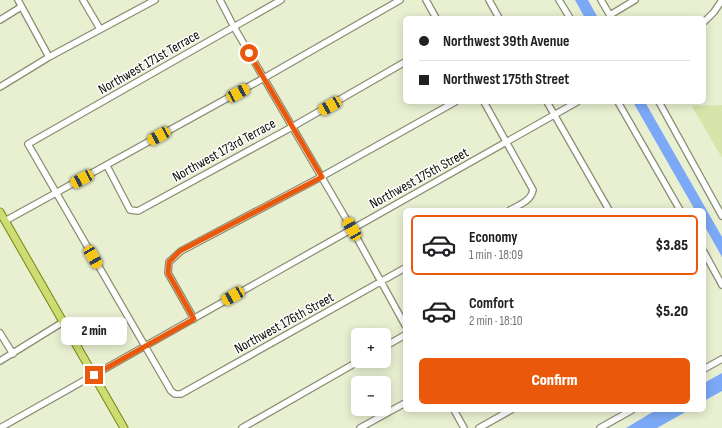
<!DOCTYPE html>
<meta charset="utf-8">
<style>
body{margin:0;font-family:"Sofia Sans Condensed",sans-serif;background:#f6f6f6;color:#202124;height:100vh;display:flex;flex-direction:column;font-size:15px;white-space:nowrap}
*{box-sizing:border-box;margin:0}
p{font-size:13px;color:#757577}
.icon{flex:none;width:22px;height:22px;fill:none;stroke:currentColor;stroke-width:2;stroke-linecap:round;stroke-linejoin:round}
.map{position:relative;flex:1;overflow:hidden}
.side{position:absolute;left:403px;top:208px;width:303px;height:204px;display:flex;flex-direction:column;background:#fff;border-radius:6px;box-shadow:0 2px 10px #0003}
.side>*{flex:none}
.guide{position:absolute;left:403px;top:16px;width:303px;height:88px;border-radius:6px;box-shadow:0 2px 10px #0003;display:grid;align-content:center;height:88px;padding:0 16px;background:#fff}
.controls{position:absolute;left:351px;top:328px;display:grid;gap:8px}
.controls a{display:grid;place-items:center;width:40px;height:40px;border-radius:6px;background:#fff;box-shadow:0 2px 10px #0003;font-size:20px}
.end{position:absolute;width:18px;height:18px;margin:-9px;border:5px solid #ea580c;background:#fff;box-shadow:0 0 0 2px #fff}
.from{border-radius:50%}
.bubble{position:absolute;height:28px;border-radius:6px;background:#fff;box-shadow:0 2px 10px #0003;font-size:13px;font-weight:800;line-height:28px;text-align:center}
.car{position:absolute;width:12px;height:24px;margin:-12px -6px;border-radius:5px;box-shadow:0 0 3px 1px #0007;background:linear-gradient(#f5c518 24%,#345 0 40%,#f5c518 0 76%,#345 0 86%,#f5c518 0)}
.guide b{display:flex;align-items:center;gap:14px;height:38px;font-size:15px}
.guide b+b{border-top:1px solid #e0e0e0}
.guide i{width:10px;height:10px;background:#202124}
ul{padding:7px 0 0;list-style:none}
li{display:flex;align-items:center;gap:12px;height:60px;margin:0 8px 6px;padding:0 8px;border:2px solid transparent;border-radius:6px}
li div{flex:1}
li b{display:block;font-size:15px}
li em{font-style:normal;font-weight:800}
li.current{border-color:#ea580c}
li>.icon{width:36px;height:36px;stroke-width:1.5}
.action{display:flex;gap:8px;margin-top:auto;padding:8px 16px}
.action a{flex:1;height:46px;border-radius:6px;background:#ea580c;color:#fff;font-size:16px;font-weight:800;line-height:46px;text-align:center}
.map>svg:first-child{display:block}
.green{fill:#d7e4aa}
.water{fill:#7ca9f7}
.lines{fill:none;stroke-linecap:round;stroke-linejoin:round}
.minor-casing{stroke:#888e72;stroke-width:8}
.major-casing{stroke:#758510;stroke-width:9}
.minor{stroke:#fff;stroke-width:5.5}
.major{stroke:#cedc73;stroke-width:7}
.route{stroke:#ea580c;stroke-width:5}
.labels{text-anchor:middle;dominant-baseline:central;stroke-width:3;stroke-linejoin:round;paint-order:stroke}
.street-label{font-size:14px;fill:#0c0f05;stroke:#fff}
</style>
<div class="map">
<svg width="722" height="428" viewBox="0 0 722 428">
<rect width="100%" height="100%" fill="#e9f0d1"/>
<path class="green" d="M722,105V158L692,106Z"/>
<path class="water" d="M575,0H588L598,18H585Z
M633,102H645L722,237V257L704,225V210H695Z
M722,373V391L704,401V383Z
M656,410H689L657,428H626Z"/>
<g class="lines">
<g class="minor-casing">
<path id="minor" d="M18,0L49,57
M83,0L100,29
M220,0L234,27L352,229L405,325
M281,0L28,144L171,391L175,394H181L405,268
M426,0L436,18
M489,0L499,18
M559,0L570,18
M601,0L611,17
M610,15L635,0
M0,20L21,7
M704,22L714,12L722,0
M0,87L49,57L155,0
M484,102L533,190C531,201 519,205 510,210
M547,102L609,210
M618,102L680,210
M659,102L722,216
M107,166L130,210L138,211L292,127L405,62
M5,221L264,78L400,0
M704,252L722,285
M194,319L168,273L169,262L181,251L321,177L455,102
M0,333L13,354
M384,347L405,335
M0,361L63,322
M704,369L722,359
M454,410L464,428
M0,428L577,102
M242,428L359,361
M360,428L405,403
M479,428L511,410
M600,428L632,410"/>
</g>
<g class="major-casing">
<path id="major" d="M0,212L124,428"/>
</g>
<use href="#minor" class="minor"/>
<use href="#major" class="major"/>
</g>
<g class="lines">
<path class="route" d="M94,375L194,319L168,273L169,262L180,251L322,177L249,53"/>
</g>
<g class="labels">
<g class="street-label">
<text transform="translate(149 62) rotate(-30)">Northwest 171st Terrace</text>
<text transform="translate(224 150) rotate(-29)">Northwest 173rd Terrace</text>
<text transform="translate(419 178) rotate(-29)">Northwest 175th Street</text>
<text transform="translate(284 323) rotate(-29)">Northwest 176th Street</text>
</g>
</g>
</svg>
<div class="controls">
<a>+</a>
<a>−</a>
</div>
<i class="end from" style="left:249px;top:53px"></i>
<i class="end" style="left:94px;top:375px"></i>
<div class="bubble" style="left:61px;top:317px;width:66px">2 min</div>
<i class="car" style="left:238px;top:93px;rotate:61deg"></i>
<i class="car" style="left:330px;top:106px;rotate:240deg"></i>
<i class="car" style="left:159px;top:136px;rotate:241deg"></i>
<i class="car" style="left:82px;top:179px;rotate:242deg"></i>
<i class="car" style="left:352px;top:229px;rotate:330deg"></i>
<i class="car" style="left:93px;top:257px;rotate:150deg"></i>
<i class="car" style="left:233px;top:296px;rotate:240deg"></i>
<div class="guide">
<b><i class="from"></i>Northwest 39th Avenue</b>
<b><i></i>Northwest 175th Street</b>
</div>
<section class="side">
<ul>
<li class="current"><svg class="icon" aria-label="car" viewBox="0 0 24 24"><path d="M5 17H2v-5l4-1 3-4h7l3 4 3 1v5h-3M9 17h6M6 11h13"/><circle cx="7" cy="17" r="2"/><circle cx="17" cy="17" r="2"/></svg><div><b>Economy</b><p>1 min · 18:09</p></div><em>$3.85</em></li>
<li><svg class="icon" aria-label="car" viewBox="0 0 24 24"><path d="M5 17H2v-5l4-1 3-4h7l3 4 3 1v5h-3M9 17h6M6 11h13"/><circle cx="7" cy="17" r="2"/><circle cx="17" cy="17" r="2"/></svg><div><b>Comfort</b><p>2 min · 18:10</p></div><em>$5.20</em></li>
</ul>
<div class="action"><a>Confirm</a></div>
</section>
</div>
